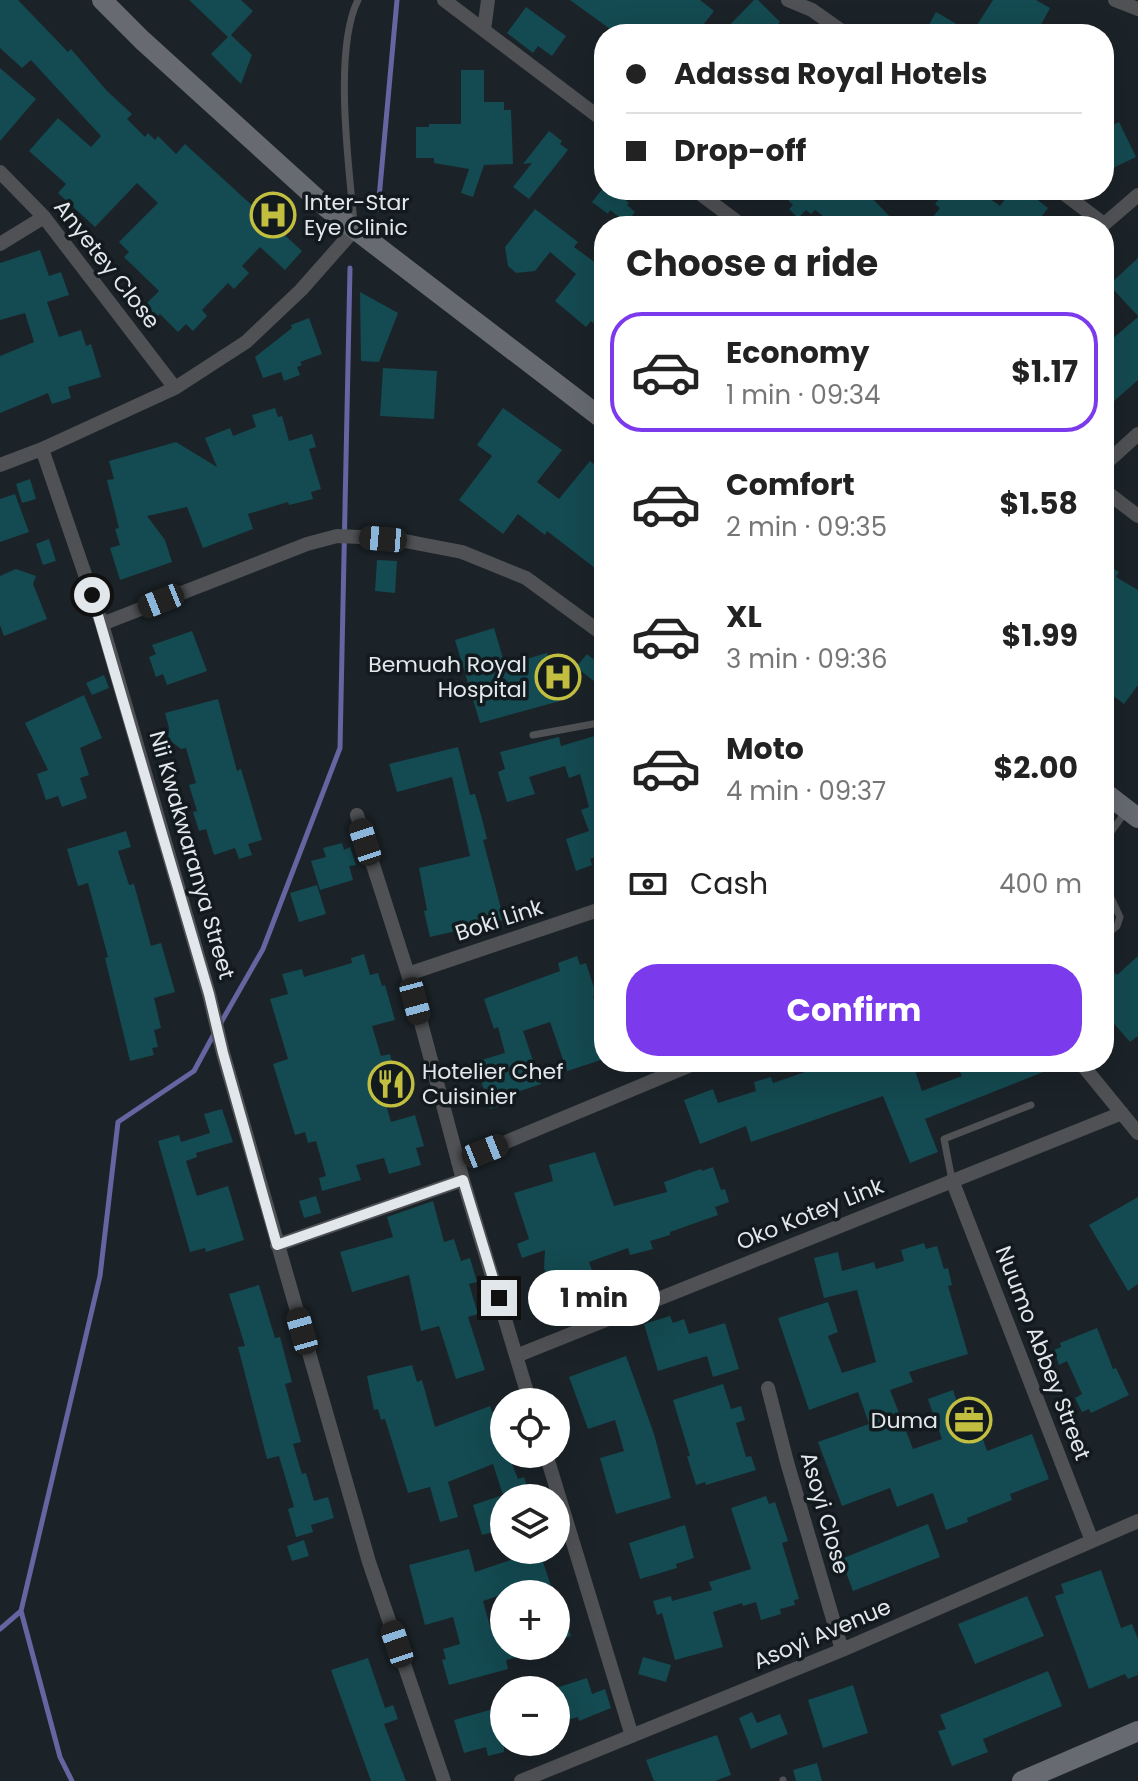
<!DOCTYPE html>
<meta charset="utf-8">
<style>
body{margin:0;font-family:Poppins,sans-serif;background:#f6f6f6;color:#222;height:100vh;display:flex;flex-direction:column;font-size:30px;white-space:nowrap}
*{box-sizing:border-box;margin:0}
p{font-size:26px;color:#767676}
.icon{flex:none;width:44px;height:44px;fill:none;stroke:currentColor;stroke-width:2;stroke-linecap:round;stroke-linejoin:round}
.map{position:relative;flex:1;overflow:hidden}
.sheet{position:absolute;left:594px;top:216px;width:520px;height:856px;display:flex;flex-direction:column;background:#fff;border-radius:32px;box-shadow:0 8px 32px #0002}
.sheet>*{flex:none}
.guide{position:absolute;left:594px;top:24px;width:520px;height:176px;border-radius:32px;box-shadow:0 8px 32px #0002;display:grid;align-content:center;height:176px;padding:0 32px;background:#fff}
.controls{position:absolute;left:490px;top:1388px;display:grid;gap:16px}
.controls a{display:grid;place-items:center;width:80px;height:80px;border-radius:50%;background:#fff;box-shadow:0 8px 32px #0002;font-size:40px}
.end{position:absolute;width:36px;height:36px;margin:-18px;border:10px solid #e2e7eb;background:#111;box-shadow:0 0 0 4px #111}
.from{border-radius:50%}
.bubble{position:absolute;height:56px;border-radius:28px;background:#fff;box-shadow:0 8px 32px #0002;font-size:26px;font-weight:700;line-height:56px;text-align:center}
.car{position:absolute;width:24px;height:48px;margin:-24px -12px;border-radius:10px;box-shadow:0 0 6px 2px #0007;background:linear-gradient(#222 24%,#8ab4d8 0 40%,#222 0 76%,#8ab4d8 0 86%,#222 0)}
.guide b{display:flex;align-items:center;gap:28px;height:76px;font-size:30px}
.guide b+b{border-top:2px solid #e0e0e0}
.guide i{width:20px;height:20px;background:#222}
ul{padding:0;list-style:none}
li{display:flex;align-items:center;gap:24px;height:120px;margin:0 16px 12px;padding:0 16px;border:4px solid transparent;border-radius:32px}
li div{flex:1}
li b{display:block;font-size:30px}
li em{font-style:normal;font-weight:700}
li.selected{border-color:#7c3aed}
li>.icon{width:72px;height:72px;stroke-width:1.5}
h2{padding:0 32px;font-size:36px;line-height:96px}
.pay{display:flex;align-items:center;gap:20px;height:88px;padding:0 32px;font-size:30px}
.pay p{margin-inline-start:auto}
.primary-button{display:flex;gap:16px;margin-top:auto;padding:16px 32px}
.primary-button a{flex:1;height:92px;border-radius:32px;background:#7c3aed;color:#fff;font-size:32px;font-weight:700;line-height:92px;text-align:center}
.map>svg:first-child{display:block}
.lines{fill:none;stroke-linecap:round;stroke-linejoin:round}
.stream{stroke:#6465a1;stroke-width:5}
.building{fill:#144a51}
.lane{stroke:#4f5154;stroke-width:7}
.street{stroke:#4f5154;stroke-width:14}
.secondary{stroke:#676b71;stroke-width:20}
.route{stroke:#e2e7eb;stroke-width:10}
.labels{text-anchor:middle;dominant-baseline:central;stroke-width:7;stroke-linejoin:round;paint-order:stroke}
.poi-label{font-size:22px;fill:#e2e7eb;stroke:#121a1e;text-anchor:start}
.street-label{font-size:22px;fill:#e2e7eb;stroke:#121a1e}
</style>
<div class="map">
<svg width="1138" height="1781" viewBox="0 0 1138 1781">
<rect width="100%" height="100%" fill="#1b2328"/>
<g class="lines">
<path class="stream" d="M378,209L397,0
M219,1026L263,949L340,748L350,268
M0,1629L21,1611
M72,1781L60,1757L21,1611L100,1276L118,1122L194,1071L214,1034"/>
</g>
<path class="building" d="M0,0H18L68,52L71,49L107,91L132,114L127,119L145,137L148,133L155,140L158,136L176,154L185,144L302,251L285,270L260,247L242,266L249,273L234,289L228,283L202,310L207,316L193,331L186,324L178,332L160,314L157,317L146,304L159,291L124,257L129,252L119,242L158,203L137,183L95,227L58,193L66,184L29,151L58,118L91,147L101,136L31,60L22,68L0,48Z
M189,0H241L253,11L231,35L252,55L241,84L211,54L228,37Z
M570,0H700L714,11L696,34H617Z
M754,0H758L780,22L776,26L784,34H721Z
M993,0H1036L1050,8L1036,34H924L936,12L972,33Z
M526,7L566,36L552,56L538,46L533,53L507,33Z
M0,68L36,99L0,141Z
M461,70H484V102H504V110H511L513,164L484,165L473,197L461,193L469,169L434,163V158H416V127H429V124H461Z
M1119,122L1136,157L1113,168L1104,151V129Z
M549,131L562,141L560,144L568,150L529,199L513,187L532,163L523,164Z
M604,187V190H612L629,203L627,205L635,212L627,223L610,210L608,214L592,202Z
M778,190H864L899,226H837L815,210L811,214L806,210L798,218L789,209L793,205Z
M946,190H978L1000,206L1012,190H1025L1048,208L1034,226H944L933,217L940,208L935,204Z
M535,209L578,242L574,247L604,269V331L591,321L586,327L555,301L576,274L550,252L535,271L516,273L508,266L505,247Z
M40,250L49,276L61,272L69,295L47,302L59,337L81,330L86,346L91,344L101,377L68,387L71,398L52,404L48,393L0,413V356L34,342L25,313L0,320V263Z
M1138,258V316L1109,285Z
M360,292L398,313L379,362L361,361Z
M1138,317V380L1104,410V346Z
M309,318L322,354L300,362L302,365L297,367L300,375L284,381L281,372L263,378L255,357L292,328L291,325Z
M383,368L437,371L434,419L380,416Z
M275,408L278,417L282,416L289,441L312,434L316,447L309,449L321,489L311,492L313,499L289,505L288,502L248,514L253,529L203,548L187,507L147,516L165,540L172,562L120,580L110,548L120,545L115,529L119,528L107,480L114,479L109,461L176,442L217,467L205,438L230,428L233,436L256,427L252,415Z
M503,408L562,450L537,482L559,499L590,461L604,473V575L547,531L545,535L518,514L503,534L459,500L492,456L477,445Z
M30,479L36,499L22,503L16,484Z
M15,494L29,532L0,542V499Z
M49,539L56,561L43,565L36,544Z
M377,560L397,561L395,593L375,591Z
M1104,563L1119,572L1116,577L1138,590V685L1124,704L1104,689Z
M16,569L36,576L33,584L47,619L4,636L0,625V576Z
M494,628L505,665L547,653L549,662L556,661L563,687L557,689L560,701L480,723L455,640Z
M192,631L207,671L167,685L163,674L156,677L149,657L156,654L152,645Z
M604,645V689L576,667L587,654L593,659Z
M104,675L109,688L92,695L86,683Z
M84,695L102,738L80,748L89,775L80,778L87,798L62,807L58,796L46,800L37,774L48,770L25,723Z
M218,699L237,771L241,769L262,840L248,844L252,855L239,859L235,848L214,855L206,829L199,831L193,812L197,811L189,785L196,783L186,748L181,749L168,739L169,728L165,713Z
M598,735L604,756V854L590,859L592,865L576,871L566,839L589,831L581,810L589,807L580,774L569,778L565,766L529,777L535,794L507,802L498,772L505,769L500,752L559,737L561,746Z
M458,747L470,795L475,794L481,815L487,839L483,840L504,920L430,937L424,911L427,910L419,868L470,856L452,777L397,792L389,764Z
M126,831L131,847L118,851L129,885L134,884L151,946L161,943L175,992L154,998L161,1028L154,1030L158,1047L152,1048L154,1055L130,1061L105,958L108,957L88,883L78,886L67,849Z
M342,843L344,850L350,847L356,865L349,866L353,880L320,890L311,861L326,857L323,848Z
M317,885L326,914L299,922L290,893Z
M364,954L370,975L378,973L382,986L385,985L395,1020L372,1026L381,1056L390,1054L395,1074L383,1078L388,1094L383,1095L391,1122L415,1115L424,1146L416,1148L421,1165L389,1174L384,1158L356,1165L361,1180L322,1191L319,1178L326,1176L316,1141L308,1143L305,1132L295,1135L273,1064L288,1059L270,999L288,994L282,974L302,969L304,977L352,963L351,958Z
M577,956L580,965L586,963L596,994L593,996L604,1028V1059L567,1071L550,1022L523,1031L541,1084L511,1094L513,1102L490,1109L475,1062L505,1053L498,1027L494,1029L484,999L560,971L558,963Z
M1138,956V1036L1130,1042L1104,1012V980L1114,972L1117,975Z
M812,1062H832L836,1072L864,1062H912L922,1091L962,1076L955,1062L1066,1063L925,1119L938,1152L910,1163L883,1096L751,1142L746,1126L700,1144L684,1100L713,1089L718,1103L756,1091L754,1082L771,1077L773,1083L814,1069Z
M222,1109L233,1142L196,1153L197,1157L186,1161L197,1196L228,1186L244,1240L206,1252L205,1248L190,1252L158,1141L179,1135L181,1142L210,1133L204,1114Z
M595,1152L614,1206L667,1192L664,1182L701,1169L702,1171L713,1167L721,1190L725,1189L729,1202L715,1207L718,1215L670,1232V1235L650,1241L653,1249L630,1255L628,1248L589,1262L595,1279L575,1286L571,1277L550,1284L544,1268L545,1250L522,1258L517,1244L529,1239L514,1193L553,1181L549,1165Z
M316,1196L321,1213L304,1218L299,1201Z
M1138,1197V1284L1128,1291L1089,1225Z
M433,1201L444,1242L454,1239L461,1261L470,1258L477,1282L469,1284L478,1314L468,1317L485,1370L456,1379L439,1326L421,1331L409,1275L352,1292L340,1252L393,1237L387,1217Z
M924,1243L926,1249L937,1246L944,1269L948,1268L952,1285L948,1286L968,1354L909,1372L913,1382L890,1390L913,1449L942,1439L928,1399L953,1390L959,1408L971,1404L987,1451L1032,1434L1049,1479L1010,1494L1012,1500L967,1518L968,1522L946,1530L933,1493L897,1507L890,1488L842,1506L818,1442L869,1424L858,1392L809,1410L778,1318L828,1302L838,1332L828,1336L842,1373L876,1362L857,1290L824,1298L814,1258L838,1252L842,1271L874,1262L876,1269L904,1261L901,1250Z
M259,1285L275,1338L280,1337L292,1382L285,1384L301,1442L293,1444L302,1474L306,1473L314,1501L328,1497L334,1518L311,1525L313,1532L296,1537L288,1509L294,1507L279,1456L267,1459L238,1347L245,1346L229,1294Z
M670,1316L673,1323L684,1319L689,1334L725,1323L739,1369L713,1377L707,1356L658,1371L644,1324Z
M1097,1328L1113,1369L1116,1368L1129,1395L1091,1413L1089,1409L1082,1412L1075,1398L1082,1394L1067,1361L1059,1365L1054,1350L1061,1347L1060,1343Z
M626,1356L654,1434L671,1498L616,1514L600,1458L624,1451L615,1420L588,1429L569,1377Z
M412,1365L417,1382L422,1380L435,1427L490,1406L504,1443V1454H508L518,1479L524,1477L531,1498H504V1519L498,1521L501,1530L482,1535L473,1505L503,1495L493,1464L448,1482L458,1517L440,1522L430,1487L408,1493L385,1419L381,1420L378,1409L374,1410L367,1376Z
M723,1384L731,1409L741,1406L745,1420L736,1423L746,1457L751,1456L756,1470L706,1485L705,1482L696,1485L687,1456H690L673,1400Z
M766,1496L769,1504L775,1502L788,1541L782,1543L799,1599L794,1600L795,1605L780,1609L781,1614L761,1620L756,1602L743,1606L742,1603L713,1612L723,1647L675,1660L662,1613L657,1615L653,1601L671,1596L672,1601L712,1590L709,1582L751,1569L731,1508Z
M928,1524L940,1557L853,1591L841,1559Z
M685,1525L694,1558L676,1564L677,1568L640,1579L629,1543Z
M304,1540L309,1556L292,1561L287,1546Z
M469,1549L475,1572L517,1558L515,1550H539L552,1589L529,1594L527,1586L483,1601L491,1630L497,1628L502,1646H543V1650L506,1660L508,1669L449,1685L442,1660L446,1659L443,1649L460,1644L453,1617L425,1625L409,1565Z
M1101,1570L1121,1628L1132,1624L1138,1639V1675L1128,1679L1125,1674L1089,1689L1055,1596L1064,1593L1061,1584Z
M1027,1596L1044,1636L975,1664L958,1624Z
M556,1599H558L571,1636L558,1640L556,1632Z
M643,1657L671,1665L666,1682L638,1674Z
M368,1658L385,1708L393,1705L398,1719L384,1724L406,1781H371L331,1670Z
M1048,1671L1062,1706L983,1739L988,1752L952,1766L938,1731L946,1729L940,1715Z
M587,1678L592,1694L605,1689L611,1708L579,1721L578,1717L556,1723V1688Z
M853,1685L868,1733L823,1748L808,1700Z
M504,1706V1752L488,1756L486,1747L464,1753L454,1720Z
M752,1712L757,1723L780,1714L788,1734L751,1749L739,1718Z
M717,1735L731,1775L715,1781H654L646,1760Z
M817,1763L822,1781H796L793,1770Z"/>
<g class="lines">
<path class="lane" d="M354,223C349,167 333,50 358,0
M533,735L604,722
M1104,842L1126,811
M1104,883L1120,917L1117,926L1104,937
M952,1180L944,1139L1031,1105
M783,1780V1781"/>
<path class="street" d="M444,0L604,121
M788,0L812,10L846,34
M1115,0L1138,9
M484,30L488,0
M0,172L44,217L175,388
M695,190L743,226
M1059,190L1104,224
M1102,226L1138,195
M0,244L44,217
M42,449L102,624L209,994L223,1053L369,1562L444,1781
M0,465L42,449L175,388L246,342L301,290L354,230
M1104,465L1138,434
M1104,490L1138,516
M102,624L307,544L337,536L360,537L405,541L462,552L526,578L604,635
M357,815L408,974L463,1180L530,1402
M408,974L604,908
M1080,1062L1138,1133
M458,1162L698,1062
M952,1180L1092,1541
M277,1245L463,1180
M516,1356L1122,1113
M768,1388L787,1462L842,1650
M546,1454L632,1736
M521,1781L842,1650L1138,1521"/>
<path class="secondary" d="M102,0L142,40L327,208L604,420
M1104,792L1138,818
M1022,1781L1138,1731"/>
</g>
<g class="lines">
<path class="route" d="M92,595L209,994L223,1053L277,1245L463,1180L499,1298"/>
</g>
<defs>
<g id="hospital-ring" transform="scale(2.3)"><circle r="9.5" fill="#121a1e" stroke="#c1be40" stroke-width="1.5"/><path d="M-5-5h3v3.5h4V-5h3V5h-3V1.5h-4V5h-3Z" fill="#c1be40"/></g>
<g id="restaurant-ring" transform="scale(2.3)"><circle r="9.5" fill="#121a1e" stroke="#c1be40" stroke-width="1.5"/><path d="M-5-6h1v4h1v-4h1v4h1v-4h1v5L-1.5 .5V6h-2V.5L-5-1ZM5-6V6H3V1.5H1.5Q1.5-4 5-6Z" fill="#c1be40"/></g>
<g id="office-ring" transform="scale(2.3)"><circle r="9.5" fill="#121a1e" stroke="#c1be40" stroke-width="1.5"/><path d="M-6-3h4V-5.5h4V-3h4V5H-6ZM-1-4.5V-3h2v-1.5ZM-6 0V1H6V0Z" fill="#c1be40"/></g>
</defs>
<g fill-rule="evenodd">
<use href="#hospital-ring" x="273" y="215"/>
<use href="#hospital-ring" x="558" y="677"/>
<use href="#restaurant-ring" x="391" y="1084"/>
<use href="#office-ring" x="969" y="1420"/>
</g>
<g class="labels">
<g class="poi-label">
<text x="304" y="202">Inter-Star<tspan x="304" dy="25">Eye Clinic</tspan></text>
<text x="527" y="664" text-anchor="end">Bemuah Royal<tspan x="527" dy="25">Hospital</tspan></text>
<text x="422" y="1071">Hotelier Chef<tspan x="422" dy="25">Cuisinier</tspan></text>
<text x="938" y="1420" text-anchor="end">Duma</text>
</g>
<g class="street-label">
<text transform="translate(107 264) rotate(52)">Anyetey Close</text>
<text transform="translate(192 855) rotate(74)">Nii Kwakwaranya Street</text>
<text transform="translate(499 920) rotate(-18)">Boki Link</text>
<text transform="translate(810 1214) rotate(-22)">Oko Kotey Link</text>
<text transform="translate(1043 1353) rotate(69)">Nuumo Abbey Street</text>
<text transform="translate(825 1513) rotate(74)">Asoyi Close</text>
<text transform="translate(822 1634) rotate(-23)">Asoyi Avenue</text>
</g>
</g>
</svg>
<div class="controls">
<a><svg class="icon" aria-label="locate" viewBox="0 0 24 24"><circle cx="12" cy="12" r="6"/><path d="M12 2v4M12 18v4M2 12h4M18 12h4"/></svg></a>
<a><svg class="icon" aria-label="layers" viewBox="0 0 24 24"><path d="M12 4l9 5-9 5-9-5zM3 14l9 5 9-5"/></svg></a>
<a>+</a>
<a>−</a>
</div>
<i class="end from" style="left:92px;top:595px"></i>
<i class="end" style="left:499px;top:1298px"></i>
<div class="bubble" style="left:528px;top:1270px;width:132px">1 min</div>
<i class="car" style="left:383px;top:539px;rotate:275deg"></i>
<i class="car" style="left:161px;top:601px;rotate:248deg"></i>
<i class="car" style="left:365px;top:842px;rotate:342deg"></i>
<i class="car" style="left:415px;top:1001px;rotate:165deg"></i>
<i class="car" style="left:485px;top:1151px;rotate:68deg"></i>
<i class="car" style="left:302px;top:1331px;rotate:344deg"></i>
<i class="car" style="left:397px;top:1644px;rotate:341deg"></i>
<div class="guide">
<b><i class="from"></i>Adassa Royal Hotels</b>
<b><i></i>Drop-off</b>
</div>
<section class="sheet">
<h2>Choose a ride</h2>
<ul>
<li class="selected"><svg class="icon" aria-label="car" viewBox="0 0 24 24"><path d="M5 17H2v-5l4-1 3-4h7l3 4 3 1v5h-3M9 17h6M6 11h13"/><circle cx="7" cy="17" r="2"/><circle cx="17" cy="17" r="2"/></svg><div><b>Economy</b><p>1 min · 09:34</p></div><em>$1.17</em></li>
<li><svg class="icon" aria-label="car" viewBox="0 0 24 24"><path d="M5 17H2v-5l4-1 3-4h7l3 4 3 1v5h-3M9 17h6M6 11h13"/><circle cx="7" cy="17" r="2"/><circle cx="17" cy="17" r="2"/></svg><div><b>Comfort</b><p>2 min · 09:35</p></div><em>$1.58</em></li>
<li><svg class="icon" aria-label="car" viewBox="0 0 24 24"><path d="M5 17H2v-5l4-1 3-4h7l3 4 3 1v5h-3M9 17h6M6 11h13"/><circle cx="7" cy="17" r="2"/><circle cx="17" cy="17" r="2"/></svg><div><b>XL</b><p>3 min · 09:36</p></div><em>$1.99</em></li>
<li><svg class="icon" aria-label="car" viewBox="0 0 24 24"><path d="M5 17H2v-5l4-1 3-4h7l3 4 3 1v5h-3M9 17h6M6 11h13"/><circle cx="7" cy="17" r="2"/><circle cx="17" cy="17" r="2"/></svg><div><b>Moto</b><p>4 min · 09:37</p></div><em>$2.00</em></li>
</ul>
<div class="pay"><svg class="icon" aria-label="cash" viewBox="0 0 24 24"><path d="M3 7h18v10H3z"/><circle cx="12" cy="12" r="2"/></svg>Cash<p>400 m</p></div>
<div class="primary-button"><a>Confirm</a></div>
</section>
</div>
